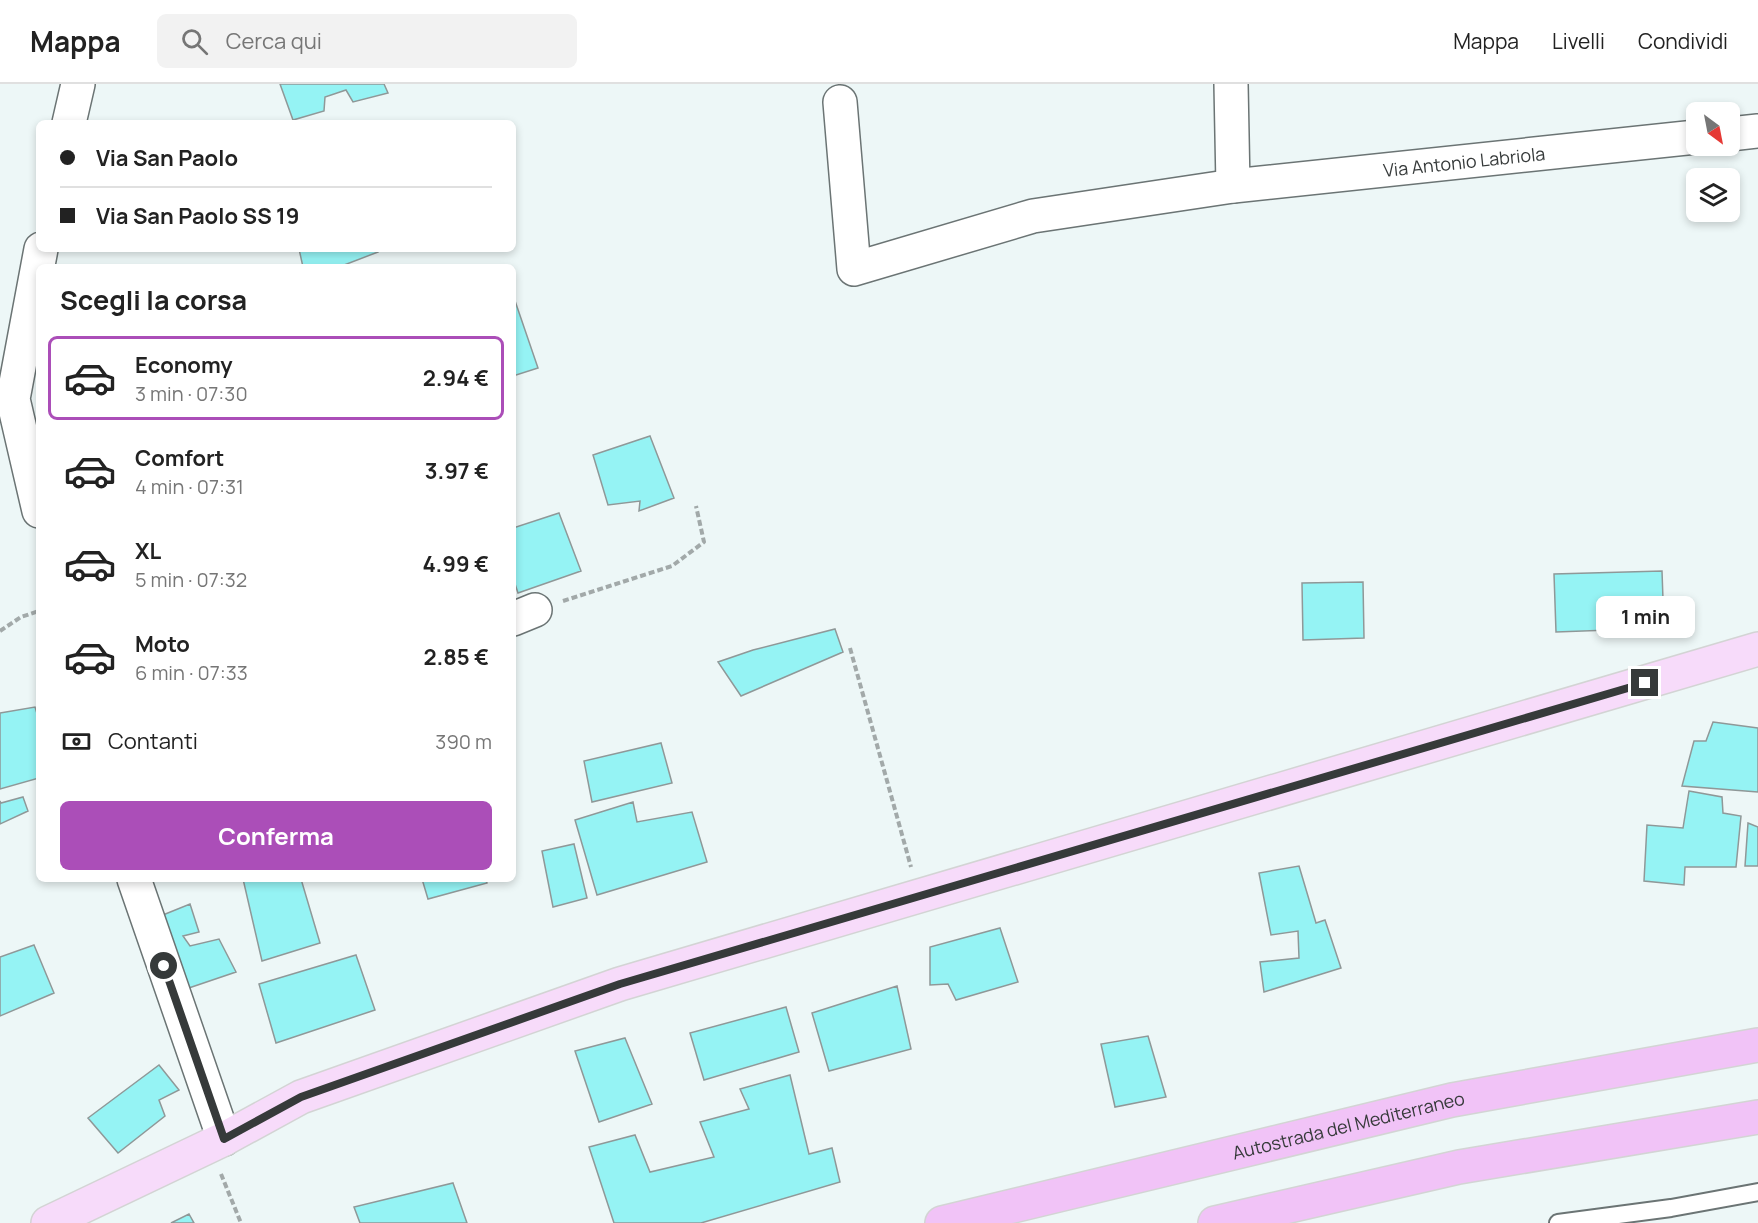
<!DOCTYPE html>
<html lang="it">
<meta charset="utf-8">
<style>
body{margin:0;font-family:Manrope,sans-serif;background:#f2f2f2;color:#222;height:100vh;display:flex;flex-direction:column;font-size:22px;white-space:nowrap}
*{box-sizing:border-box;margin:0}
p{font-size:20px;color:#767676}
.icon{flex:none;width:33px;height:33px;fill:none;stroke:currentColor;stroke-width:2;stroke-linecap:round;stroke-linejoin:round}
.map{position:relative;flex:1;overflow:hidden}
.drawer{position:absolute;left:36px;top:180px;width:480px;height:618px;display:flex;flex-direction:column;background:#fff;border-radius:9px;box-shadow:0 3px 9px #0003}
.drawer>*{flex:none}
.banner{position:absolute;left:36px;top:36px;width:480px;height:132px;border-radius:9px;box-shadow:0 3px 9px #0003;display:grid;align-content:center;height:132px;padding:0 24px;background:#fff}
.needle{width:39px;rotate:148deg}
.buttons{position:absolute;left:1686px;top:18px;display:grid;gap:12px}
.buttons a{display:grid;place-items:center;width:54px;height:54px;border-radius:9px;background:#fff;box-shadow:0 3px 9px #0003;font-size:30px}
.end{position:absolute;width:27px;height:27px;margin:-14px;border:8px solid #363a3a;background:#fff;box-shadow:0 0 0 3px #fff}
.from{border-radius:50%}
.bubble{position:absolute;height:42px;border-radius:9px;background:#fff;box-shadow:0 3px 9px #0003;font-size:20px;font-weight:700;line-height:42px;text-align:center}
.banner b{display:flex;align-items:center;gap:21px;height:57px;font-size:22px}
.banner b+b{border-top:2px solid #e0e0e0}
.banner i{width:15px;height:15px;background:#222}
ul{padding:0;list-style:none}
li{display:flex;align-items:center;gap:18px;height:84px;margin:0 12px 9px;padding:0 12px;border:3px solid transparent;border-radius:9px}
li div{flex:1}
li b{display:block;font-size:22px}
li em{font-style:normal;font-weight:700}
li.on{border-color:#ab4eb8}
li>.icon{width:54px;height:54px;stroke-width:1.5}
h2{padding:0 24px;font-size:27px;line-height:72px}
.pay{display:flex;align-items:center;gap:15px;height:66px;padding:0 24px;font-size:22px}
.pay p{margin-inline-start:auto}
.cta{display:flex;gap:12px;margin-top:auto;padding:12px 24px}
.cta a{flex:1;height:69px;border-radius:9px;background:#ab4eb8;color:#fff;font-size:24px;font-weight:700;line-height:69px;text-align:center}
header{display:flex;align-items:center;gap:36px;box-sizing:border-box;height:84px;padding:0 30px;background:#fff;border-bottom:2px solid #e0e0e0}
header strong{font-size:28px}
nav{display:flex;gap:33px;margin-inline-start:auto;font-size:21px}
.search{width:420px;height:54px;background:#f2f2f2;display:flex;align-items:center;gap:15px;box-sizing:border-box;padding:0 21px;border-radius:9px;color:#767676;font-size:22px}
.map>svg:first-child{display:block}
.building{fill:#95f3f4;stroke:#8f9898;stroke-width:1.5}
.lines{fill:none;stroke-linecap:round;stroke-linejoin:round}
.service-casing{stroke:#6b7474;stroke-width:20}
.minor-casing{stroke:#6b7474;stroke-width:36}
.primary-casing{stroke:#d3d4d4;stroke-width:36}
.motorway-casing{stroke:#d3d4d4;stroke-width:36}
.path{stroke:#a2a9a9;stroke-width:4;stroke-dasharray:6 3;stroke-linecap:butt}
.service{stroke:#fff;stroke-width:16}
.minor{stroke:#fff;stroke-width:33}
.primary{stroke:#f7dbfa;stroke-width:33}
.motorway{stroke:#f1c3f7;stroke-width:33}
.route{stroke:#363a3a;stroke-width:8}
.labels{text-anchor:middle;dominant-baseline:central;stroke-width:6;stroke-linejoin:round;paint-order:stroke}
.street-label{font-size:18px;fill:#363a3a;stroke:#edf7f7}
</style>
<header>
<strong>Mappa</strong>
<div class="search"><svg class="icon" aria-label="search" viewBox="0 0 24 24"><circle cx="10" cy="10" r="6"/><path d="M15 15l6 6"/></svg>Cerca qui</div>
<nav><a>Mappa</a><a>Livelli</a><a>Condividi</a></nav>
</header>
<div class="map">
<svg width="1758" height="1139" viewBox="0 0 1758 1139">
<rect width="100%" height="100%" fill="#edf7f7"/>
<path class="building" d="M280,0H384L388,9L353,18L346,6L325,13L324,27L293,36Z
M299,165H377L378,168L339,183H303Z
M513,211L538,284L513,292Z
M650,352L674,414L639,427L640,417L608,421L593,371Z
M559,429L581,487L518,509L513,494V444Z
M1662,487L1664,544L1556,548L1554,490Z
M1363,498L1364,554L1303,556L1302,499Z
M835,545L843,568L741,612L718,578L753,566Z
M35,623L39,636V694L0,705V629Z
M1713,638L1758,644V708L1682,702L1694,657H1706Z
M661,659L672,699L592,718L584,677Z
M1689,707L1722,713L1723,729L1741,732L1736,783H1685L1684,801L1644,797L1647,741L1683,744Z
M23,713L28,727L0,740V717L1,719Z
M633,718L637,738L692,728L707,778L597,811L575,736Z
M1748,739L1758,743V782H1745Z
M574,760L587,814L553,823L542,767Z
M1299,782L1316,839L1325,836L1341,884L1264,908L1260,878L1299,874L1298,847L1271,851L1259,789Z
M243,795H301L320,859L262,877Z
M422,795H486L487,799L428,815Z
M190,820L199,848L183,852L190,862L219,855L236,888L177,908L153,835Z
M1000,844L1018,898L956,916L948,900L930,901V863Z
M34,861L54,909L0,932V873Z
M356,871L375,926L276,959L259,900Z
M897,902L911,965L829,987L812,929Z
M786,923L799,968L704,996L690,949Z
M1148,952L1166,1013L1115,1023L1101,960Z
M625,954L652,1020L599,1038L575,967Z
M159,981L179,1006L159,1016L165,1032L118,1069L88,1034Z
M790,991L809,1070L832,1064L840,1098L701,1139H614L589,1063L635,1051L650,1088L714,1073L700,1038L749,1025L740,1005Z
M453,1099L467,1139H360L354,1123Z
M189,1130L194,1139H171Z"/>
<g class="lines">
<g class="service-casing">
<path id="service" d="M1558,1139L1671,1124L1758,1108"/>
</g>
<g class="minor-casing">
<g id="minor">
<path d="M1231,0L1233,102"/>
<path id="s1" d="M840,18L854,185L1033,132L1233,102L1696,53"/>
<path d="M69,39L78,0"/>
<path d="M1730,50L1758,47"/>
<path d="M39,427L13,315L41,165"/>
<path d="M513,535L535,526"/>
<path d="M134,795L224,1055"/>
</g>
</g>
<g class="primary-casing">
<path id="primary" d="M48,1139L224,1055L301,1013L620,900L1758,565"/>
</g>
<g class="motorway-casing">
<g id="motorway">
<path id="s2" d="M942,1139L1452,1016L1758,961"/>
<path d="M1215,1139L1459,1083L1758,1033"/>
</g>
</g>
<path class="path" d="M563,517L672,482L704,458L696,422
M0,547L21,533L39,527
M850,564L911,783
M221,1090L241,1139"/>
<use href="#service" class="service"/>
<use href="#minor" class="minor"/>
<use href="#primary" class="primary"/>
<use href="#motorway" class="motorway"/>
</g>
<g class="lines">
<path class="route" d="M164,882L224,1055L301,1013L620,900L1645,599"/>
</g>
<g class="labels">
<g class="street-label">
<text stroke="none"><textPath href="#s1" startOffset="789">Via Antonio Labriola</textPath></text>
<text stroke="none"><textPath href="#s2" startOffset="418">Autostrada del Mediterraneo</textPath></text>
</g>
</g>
</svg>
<div class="buttons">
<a><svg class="needle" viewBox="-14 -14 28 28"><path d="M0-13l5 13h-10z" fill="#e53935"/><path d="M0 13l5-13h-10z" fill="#767676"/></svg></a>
<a><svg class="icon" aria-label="layers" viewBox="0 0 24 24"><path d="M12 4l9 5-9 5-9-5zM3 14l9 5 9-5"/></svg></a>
</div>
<i class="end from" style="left:164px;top:882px"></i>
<i class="end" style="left:1645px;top:599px"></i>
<div class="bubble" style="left:1596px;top:512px;width:99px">1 min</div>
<div class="banner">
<b><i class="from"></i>Via San Paolo</b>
<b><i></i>Via San Paolo SS 19</b>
</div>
<section class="drawer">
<h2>Scegli la corsa</h2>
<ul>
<li class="on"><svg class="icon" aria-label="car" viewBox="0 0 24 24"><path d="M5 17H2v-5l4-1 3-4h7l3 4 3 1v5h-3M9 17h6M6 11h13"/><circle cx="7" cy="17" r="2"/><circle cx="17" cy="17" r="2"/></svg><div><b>Economy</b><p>3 min · 07:30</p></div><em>2.94 €</em></li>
<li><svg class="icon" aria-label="car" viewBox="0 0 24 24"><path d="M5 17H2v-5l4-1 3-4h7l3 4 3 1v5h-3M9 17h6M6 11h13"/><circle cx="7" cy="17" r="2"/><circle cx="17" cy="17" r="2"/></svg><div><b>Comfort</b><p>4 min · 07:31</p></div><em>3.97 €</em></li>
<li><svg class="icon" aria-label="car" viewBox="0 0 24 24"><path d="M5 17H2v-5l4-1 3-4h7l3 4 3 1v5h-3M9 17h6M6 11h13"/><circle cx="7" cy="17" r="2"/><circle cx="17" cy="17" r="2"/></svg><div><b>XL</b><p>5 min · 07:32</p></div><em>4.99 €</em></li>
<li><svg class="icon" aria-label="car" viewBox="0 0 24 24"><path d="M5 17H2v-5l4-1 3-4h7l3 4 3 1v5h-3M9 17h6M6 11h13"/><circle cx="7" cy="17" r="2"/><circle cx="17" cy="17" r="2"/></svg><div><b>Moto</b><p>6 min · 07:33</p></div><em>2.85 €</em></li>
</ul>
<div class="pay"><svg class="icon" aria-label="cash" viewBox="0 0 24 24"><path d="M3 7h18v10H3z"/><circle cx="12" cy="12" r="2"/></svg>Contanti<p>390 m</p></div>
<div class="cta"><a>Conferma</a></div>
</section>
</div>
